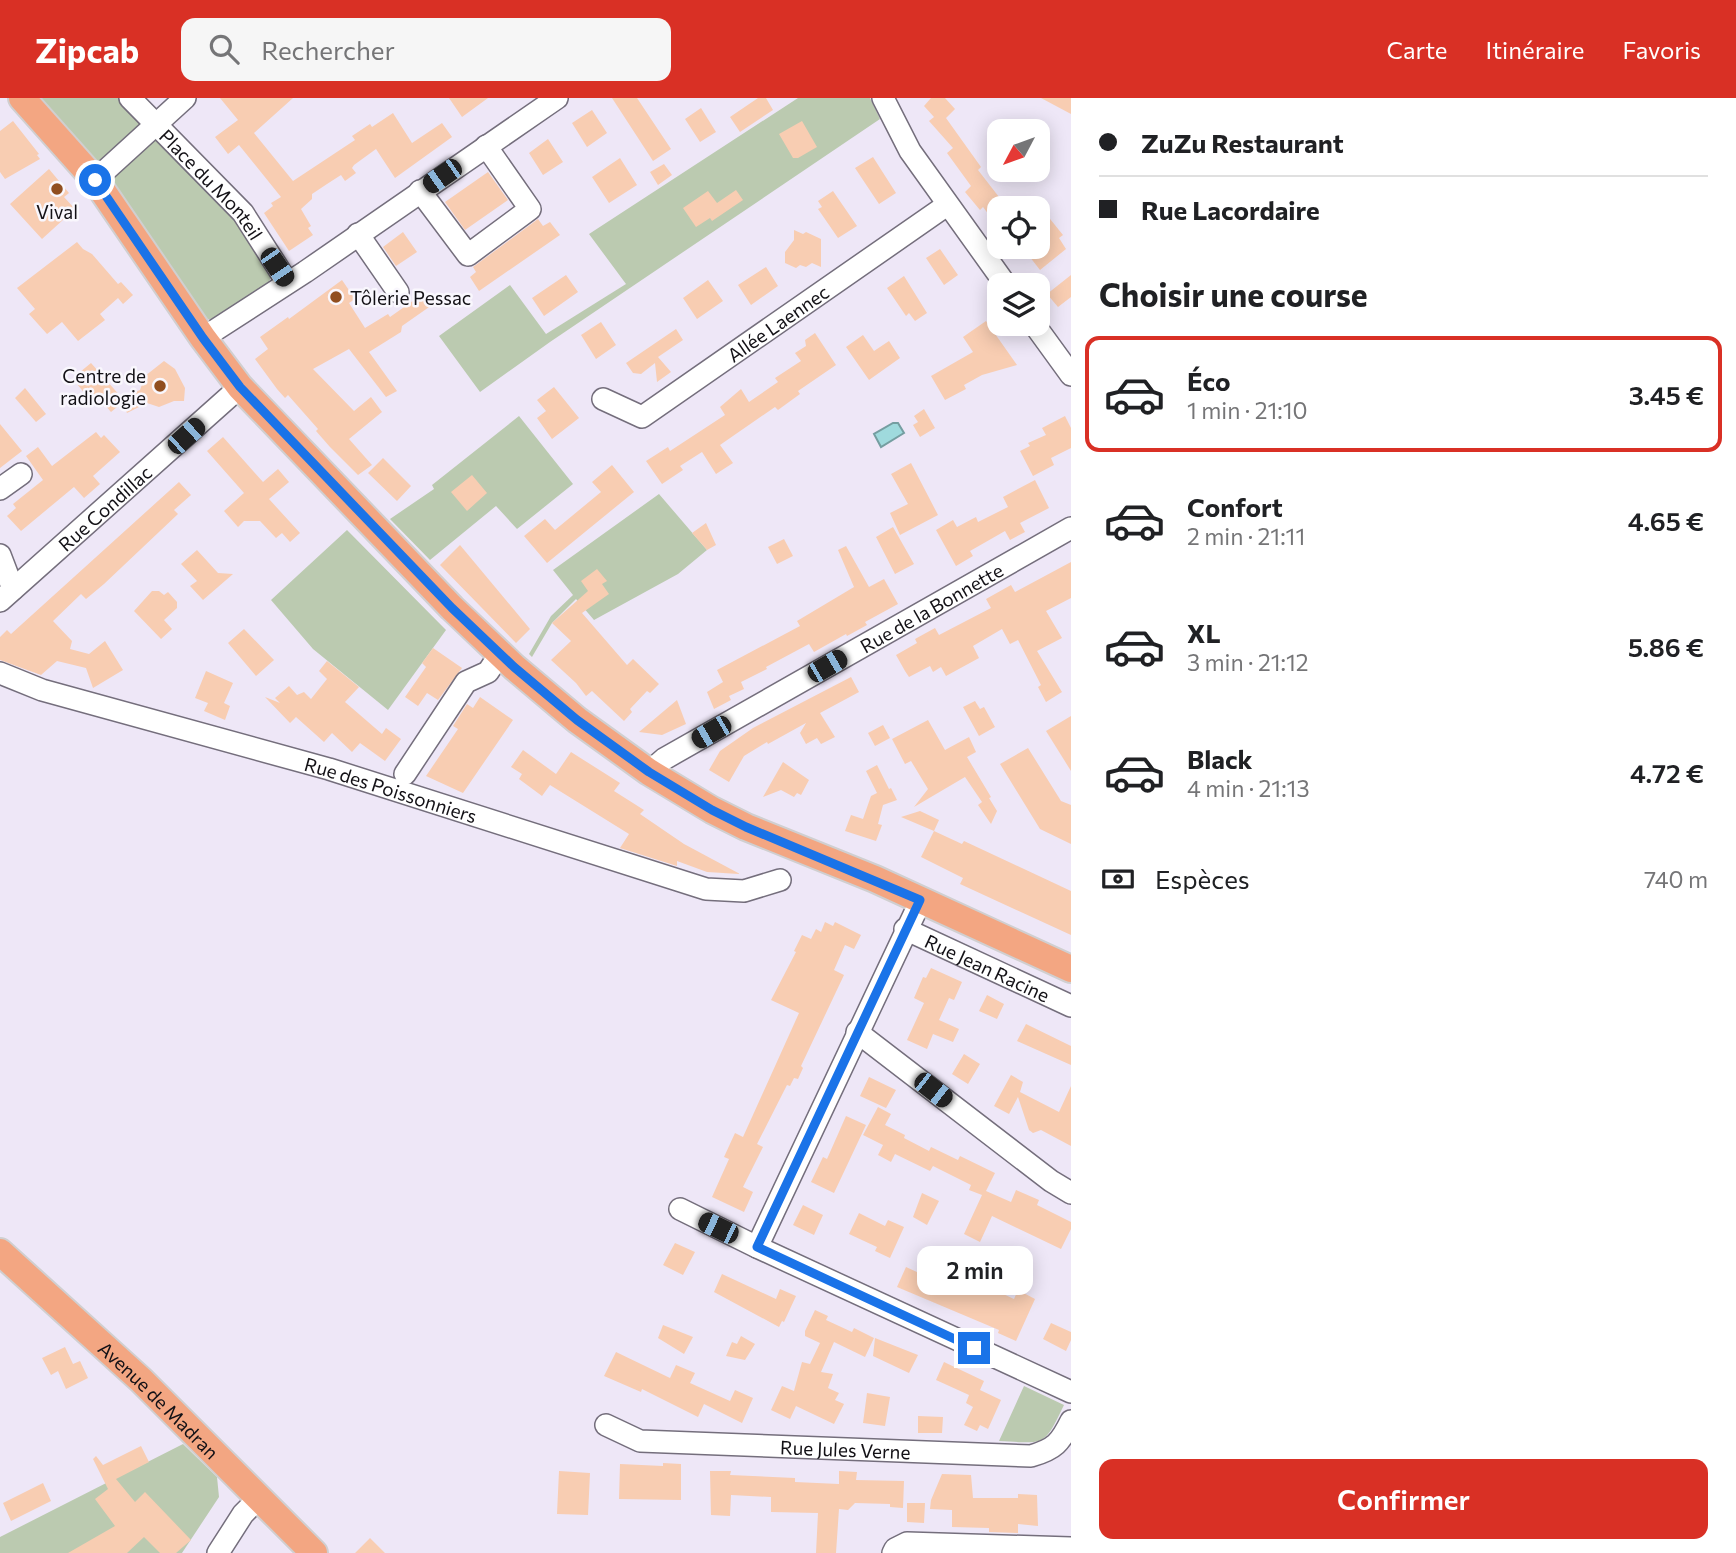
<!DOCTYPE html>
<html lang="fr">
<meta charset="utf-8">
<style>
body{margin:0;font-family:Commissioner,sans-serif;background:#f6f6f6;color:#202124;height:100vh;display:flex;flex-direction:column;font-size:26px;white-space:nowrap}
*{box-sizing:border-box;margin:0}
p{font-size:23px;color:#757577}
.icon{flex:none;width:38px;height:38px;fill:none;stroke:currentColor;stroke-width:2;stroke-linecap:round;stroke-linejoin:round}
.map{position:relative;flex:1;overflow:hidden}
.drawer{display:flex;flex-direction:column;background:#fff;width:665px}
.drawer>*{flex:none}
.hud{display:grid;align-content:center;height:154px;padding:0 28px;background:#fff}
.needle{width:46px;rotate:229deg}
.buttons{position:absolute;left:987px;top:21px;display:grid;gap:14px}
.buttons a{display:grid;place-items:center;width:63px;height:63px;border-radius:14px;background:#fff;box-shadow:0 4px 18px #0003;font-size:35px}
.end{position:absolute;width:32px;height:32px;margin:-16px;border:9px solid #1a73e8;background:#fff;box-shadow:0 0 0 4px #fff}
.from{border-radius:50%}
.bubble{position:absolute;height:49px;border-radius:14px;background:#fff;box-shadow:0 4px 18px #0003;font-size:23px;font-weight:600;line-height:49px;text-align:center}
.car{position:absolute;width:21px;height:42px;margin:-21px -10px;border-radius:9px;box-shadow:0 0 5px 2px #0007;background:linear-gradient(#222 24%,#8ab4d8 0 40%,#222 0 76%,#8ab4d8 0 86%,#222 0)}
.hud b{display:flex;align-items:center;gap:24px;height:66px;font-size:26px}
.hud b+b{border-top:2px solid #e0e0e0}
.hud i{width:18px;height:18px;background:#202124}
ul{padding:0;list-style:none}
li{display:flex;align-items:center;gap:21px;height:116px;margin:0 14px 10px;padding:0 14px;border:4px solid transparent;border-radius:14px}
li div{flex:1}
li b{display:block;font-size:26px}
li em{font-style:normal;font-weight:600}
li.on{border-color:#d93025}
li>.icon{width:63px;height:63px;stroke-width:1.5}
h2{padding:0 28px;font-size:32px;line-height:84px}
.pay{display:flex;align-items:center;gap:18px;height:77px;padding:0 28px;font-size:26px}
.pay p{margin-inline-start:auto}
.primary-button{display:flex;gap:14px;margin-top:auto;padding:14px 28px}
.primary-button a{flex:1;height:80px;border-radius:14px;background:#d93025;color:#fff;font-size:28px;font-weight:600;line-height:80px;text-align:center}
header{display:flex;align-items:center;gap:42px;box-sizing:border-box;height:98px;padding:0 35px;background:#d93025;color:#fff}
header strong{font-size:33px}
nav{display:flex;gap:38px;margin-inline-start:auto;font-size:24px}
.search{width:490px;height:63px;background:#f6f6f6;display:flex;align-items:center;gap:18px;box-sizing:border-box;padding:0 24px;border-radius:14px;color:#757577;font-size:26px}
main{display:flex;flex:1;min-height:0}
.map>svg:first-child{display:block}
.green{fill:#bbcab0}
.water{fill:#9fdadd;stroke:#759ea1;stroke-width:2}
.building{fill:#f8cdb2}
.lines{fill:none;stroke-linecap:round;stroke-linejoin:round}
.minor-casing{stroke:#746e7c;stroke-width:24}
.major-casing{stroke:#d0cfd0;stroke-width:30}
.minor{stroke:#fff;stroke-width:21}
.major{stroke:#f3a682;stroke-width:26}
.route{stroke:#1a73e8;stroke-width:9}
.poi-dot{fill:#914e1f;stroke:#f9f7fd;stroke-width:2.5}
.labels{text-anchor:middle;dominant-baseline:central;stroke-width:5;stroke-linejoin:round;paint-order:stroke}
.street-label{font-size:19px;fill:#131116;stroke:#f9f7fd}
.poi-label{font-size:19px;fill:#131116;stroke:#f9f7fd}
</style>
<header>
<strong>Zipcab</strong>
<div class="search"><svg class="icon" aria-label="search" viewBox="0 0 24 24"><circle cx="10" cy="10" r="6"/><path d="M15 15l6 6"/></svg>Rechercher</div>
<nav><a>Carte</a><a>Itinéraire</a><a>Favoris</a></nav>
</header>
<main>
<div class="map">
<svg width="1071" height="1455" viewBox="0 0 1071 1455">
<rect width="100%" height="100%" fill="#eee7f7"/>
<path class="green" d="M36,0H120L141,24L140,28L98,67Z
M798,0H870L880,21L550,244L480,294L439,238L510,187L546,236L626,186L589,136Z
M153,39L160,41L235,118L271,178L269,184C253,196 222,223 202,222L109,84L112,73L116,77L144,52Z
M519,318L573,386L517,431L496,408L430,462L390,421L434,391L432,387Z
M659,396L707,452L678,476L594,522L576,501L552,525L532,559L529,556L551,518L573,497L553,472Z
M347,432L446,532L388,612L313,551L271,502Z
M1024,1288L1064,1307C1043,1350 1046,1345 999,1343Z
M183,1346L217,1379L219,1399L182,1455H0V1439Z"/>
<path class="water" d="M893,325H898L904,335L881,349L874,336Z"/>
<path class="building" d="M220,0H293L254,35L293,83L355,42L352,38L370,26L372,29L393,15L412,45L442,25L452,39L395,80L376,51L354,67L352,70L356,75L345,83L341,77L327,86L312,96V101L301,111L311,128L308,130L313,137L289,153L264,115L273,108L271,105L281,99L239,47L228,56L215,39L238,22Z
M449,0H488L462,19Z
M612,0H637L671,51L653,63Z
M758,0H766L773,12L740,34L730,19Z
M931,0H945L955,11L946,20L981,69L978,72L999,99V130L983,109L980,112L965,94L971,88L947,55L953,50L929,23L934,19L924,8Z
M1041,0H1071V16Z
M701,10L716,34L700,44L685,21Z
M592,12L607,35L587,49L572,25Z
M13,23L39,56L37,57L40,61L5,81L0,74V33Z
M802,23L817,49L798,60H793L779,36Z
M548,41L563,64L543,77L529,55Z
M873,59L896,95L879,106L855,70Z
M620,60L637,87L609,105L592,79Z
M664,66L672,77L658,87L650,74Z
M49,71L69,95L64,99L75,111L42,141L10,106Z
M488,74L508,102L465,132L445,104Z
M736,92L743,102L712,123L710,120L696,129L683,110L708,93L717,105Z
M833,93L857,128L838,140L818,111L822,109L818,103Z
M1038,106L1063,137L1059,140L1066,151L1040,172L1026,154L1032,149H1038Z
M538,121L543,128L550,124L560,137L479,193L470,179L476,174L473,169Z
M794,132L803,136L806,134L821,141V169L812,165L806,169L800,167L796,170L785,165V154L794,142Z
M403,134L417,154L396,168L383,149Z
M77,144L83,151L92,156L118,186L121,184L133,197L123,206L118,200L100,216L105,222L78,243L62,224L47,236L29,216L35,211L17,190Z
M940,151L958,177L944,187L926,160Z
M766,169L778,188L751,207L738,187Z
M566,177L578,194L544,218L532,200Z
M1071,177V199L1058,209L1047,196Z
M904,178L927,215L915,223L909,215L906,218L887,190Z
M342,182L355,201L349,205L365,230L388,216L390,219L424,195L432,207L402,228L401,234L369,254L397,293L386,299L349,251L313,271L354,313L371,299L382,314L349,341L372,367L358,377L330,349L316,333L318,331L288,297L285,300L277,291L255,261L268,251L260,239L288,219L289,221Z
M708,182L723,203L697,221L683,200Z
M986,223L1017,267L982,277L964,287L966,291L945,302L931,278L973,254L963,239Z
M601,224L616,247L596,261L581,237Z
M676,231L683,242L658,259L671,274L657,284L655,265L641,276L633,275L626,265Z
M815,235L836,267L798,293L800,296L778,312L775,309L720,347L733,365L716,376L702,354L680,368L683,372L662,386L646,363L668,349L670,353L725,317L720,309L741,291L749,304L778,284L775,280L801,263L795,255L806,248L805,242Z
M863,237L874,253L889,243L900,260L869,282L846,249Z
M164,263L175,271L185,290L184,303H174L159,309L147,305L127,315L122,305L111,314L97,298L91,303L77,286L85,279L80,274L91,265L122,300L140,292L145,278Z
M554,289L579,320L552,341L537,320L546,313L537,302Z
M25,290L46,316L36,324L15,300Z
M924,311L935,330L920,339L913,327L918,324L914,318Z
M1065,318L1071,330V350L1051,360L1054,367L1033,378L1020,353L1030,348L1028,345L1046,337L1042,330Z
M0,326L22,353L0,370Z
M96,334L101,340L104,337L120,354L93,378L100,386L84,400L74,389L21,433L7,418L16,410L13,406L43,382L26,358L38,349L52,368Z
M223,339L263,384L278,371L289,384L269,401L300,435L290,444L282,435L276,440L260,423H244L238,429L224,413L244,395L207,353Z
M383,360L411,388L397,403L368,375Z
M911,365L938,417L900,437L890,415L908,406L891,376Z
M612,367L634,394L547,465L524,438L545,421L555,432L601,394L592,384Z
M472,377L487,395L467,413L451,394Z
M1035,382L1049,410L1020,425L1025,434L1010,442L1005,433L970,453L973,458L956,468L936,432L953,422L957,429L976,419L978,424L1008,409L1003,399Z
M179,384L191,397L174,412L178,416L104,486L86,501L81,496L53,523L72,543L70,551L89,556L105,543L123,572L93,590L86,570L57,563L41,577L0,562V539L7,532L11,536Z
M706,425L716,447L707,452L692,435Z
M893,429L914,466L895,476L876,439Z
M784,441L793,458L777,466L768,449Z
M460,447L530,531L516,545L440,467Z
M846,448L869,489L884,481L898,506L865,524L867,527L847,538L846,536L814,554L809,546L766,569L767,571L741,584L744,591L729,598L731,602L714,611L707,594L723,584L717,572L800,528L797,523L854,489L838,452Z
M197,452L218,475L233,476L203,502L190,488L197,483L181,466Z
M1071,464V500L1046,513L1062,540L1037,553L1062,594L1046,604L1038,589L1041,587L1018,542L1010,546L1002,531L973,548L979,560L946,578L941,569L933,574L930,568L909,579L905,573L896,557L917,545L915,541L935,530L939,537L991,510L986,501L1011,487L1015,494Z
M597,471L607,483L602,486L609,496L582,515L627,567L633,561L659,586L650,595L647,593L630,611L632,614L624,623L592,593L586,598L576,585L551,562L571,543L552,525L588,493L581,483Z
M152,493H159L164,497L168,494L177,504V510L164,522L172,531L161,541L134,513Z
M244,531L274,562L256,578L228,545Z
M433,550L462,570L438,602L427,595L418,608L405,599L426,569L422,565Z
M327,563L359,589L345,604L382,636L386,630L401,641L385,663L360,645L352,654L332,635L324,644L296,619L290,625L265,599L280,605L275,600L289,588L297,597L304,594L311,601L327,581L319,573Z
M206,573L233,585L224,605L230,608L225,622L204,613L208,605L195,600Z
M851,579L859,594L820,615L835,639L821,646L817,640L806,646L800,635L806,625L768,646L767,644L744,658L729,684L709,672L720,653L753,630Z
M480,599L513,622L463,695L426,678L458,631L453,628L467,606L473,610Z
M677,602L686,626L662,637L639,634Z
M975,603L980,611L984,609L995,629L979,638L963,609Z
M1071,618V673L1046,633Z
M928,622L945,652L969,639L976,654L967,659L991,699L986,702L989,700L997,713L991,726L978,707L982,704L965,679L914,709L928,691L911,663L905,666L892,641Z
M883,627L890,640L875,648L868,635Z
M1028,650L1061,703L1071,707V746L1040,731L1000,666Z
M523,652L556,676L571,654L620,685L614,693L644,712L640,716L684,746L740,776L707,774L677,763V768L620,750L629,736L550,687L542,698L519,681L522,676L511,669Z
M783,664L809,682L801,697L797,695L794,699L781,692L763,699Z
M877,667L889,691L891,690L897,702L883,707L878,726L882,727L876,743L845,733L851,717L863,721L871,698L877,695L866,673Z
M920,713L939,722L934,733L901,719Z
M934,733L962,746L964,743L1071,793V837L960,786L963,780L921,759Z
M825,824L833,828L835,824L861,837L854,851L845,847L834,872L844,877L801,968L803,970L798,981L794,980L790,988L787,987L757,1046L763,1049L743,1089L753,1094L744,1114L712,1099L729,1061L724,1059L735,1035L743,1039L799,915L771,902L796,854L794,853L802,837L811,841L816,831L821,834Z
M931,870L962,884L954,902L949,900L939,922L959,931L953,944L933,936L927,951L907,942L924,905L914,900L923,879L926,880Z
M987,897L1004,906L997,921L979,913Z
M1026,926L1071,948V967L1017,943Z
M964,956L980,966L968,986L952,976Z
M1011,977L1023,984L1020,994L1059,1014L1071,988V1048L1041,1032L1033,1035L1029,1032L1018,999L1009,1016L994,1008Z
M869,979L896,992L886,1010L860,998Z
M878,1009L891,1016L885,1027L905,1037L904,1040L929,1053L931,1049L958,1062L960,1058L995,1075L986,1093L1011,1104L1016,1092L1039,1102L1037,1107L1071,1124V1131L1061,1151L992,1118L980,1144L964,1136L982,1097L969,1092L971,1087L933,1068L930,1073L895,1056L891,1064L878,1057L883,1047L863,1037Z
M846,1018L866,1027L834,1095L811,1084L823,1059L827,1061Z
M922,1095L939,1103L927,1127L913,1119Z
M803,1107L823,1117L814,1137L793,1127Z
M859,1115L885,1128L888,1122L904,1129L890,1160L875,1153L877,1149L849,1136Z
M675,1145L695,1154L683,1177L663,1167Z
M906,1169L967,1197L973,1182L1014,1201L1018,1192L1035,1201L1016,1243L998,1235L999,1232L897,1189Z
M722,1176L776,1201L780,1191L796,1198L784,1224L782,1223L779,1229L714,1194Z
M815,1212L828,1218L826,1222L852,1234L854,1230L874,1240L865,1259L834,1244L821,1274L833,1276L828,1290L839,1295L835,1302L844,1306L834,1326L796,1308L790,1321L771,1312L782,1288L794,1293L802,1264L810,1266L820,1245L805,1238V1233Z
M1051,1225L1071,1234V1242L1066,1253L1043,1241Z
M663,1227L693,1239L684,1256L658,1240Z
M741,1238L755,1246L745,1262L726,1258L732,1244L737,1246Z
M875,1240L918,1257L909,1275L873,1258Z
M65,1249L73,1266L80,1263L88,1280L66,1291L58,1273L51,1277L42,1260Z
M616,1254L670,1280L676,1267L695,1275L690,1285L730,1303L735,1292L753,1300L742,1325L704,1306L698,1319L642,1291L641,1294L604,1278Z
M944,1264L984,1283L980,1292L1001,1302L988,1331L980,1327L977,1333L964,1327L973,1309L966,1305L969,1297L936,1282Z
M867,1295L890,1299L885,1328L863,1325Z
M918,1318L943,1319L942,1335H918Z
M141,1348L149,1364L116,1381L135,1404L145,1394L191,1442L176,1455H160L144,1439L127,1455H68L115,1428L95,1401L108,1391L93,1361L96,1358L103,1367Z
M663,1365L681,1366V1402L619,1401L620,1366L663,1368Z
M559,1373L590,1375L588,1417L557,1416Z
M710,1373H731L730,1377L795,1380V1384L839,1386V1373L857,1374L856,1382L904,1383L903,1410L890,1409V1406L855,1405L848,1412L839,1411L836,1455H816L818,1415L771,1414V1399L731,1397L730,1418L711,1417Z
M942,1376L971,1377L973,1400H1018V1396L1037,1397L1038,1428L1018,1426V1435L989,1434V1430L952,1429V1412L930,1411L931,1402Z
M43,1385L51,1403L11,1423L3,1405Z
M907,1405H925L924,1425L907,1424Z
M370,1440L385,1455H355Z"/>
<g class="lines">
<g class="minor-casing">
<g id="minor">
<path id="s1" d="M130,0L243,115L287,184"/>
<path d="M883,0L910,53L1006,187"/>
<path d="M95,82L185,0"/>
<path d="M420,93L468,157L530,111L486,48"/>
<path d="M358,136L398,194"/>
<path d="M1034,226L1071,277"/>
<path d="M203,240L305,174L557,0"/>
<path id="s2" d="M603,301L642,319L947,107"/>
<path d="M0,391L21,376"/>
<path d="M0,457L13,491"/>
<path id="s3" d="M0,503L240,289"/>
<path id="s4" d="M0,575L42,592L329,671L706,791L744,793L780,782"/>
<path id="s5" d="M649,674L664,661L1071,430"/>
<path d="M405,676L466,584L488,574L500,556"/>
<path id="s6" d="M905,831L1071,908"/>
<path d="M857,934L1051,1083L1071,1095"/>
<path d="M680,1111L757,1149L1071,1294"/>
<path d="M757,1149L921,802"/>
<path id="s7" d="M606,1327L640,1343L1031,1358C1055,1351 1060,1345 1071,1323"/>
<path d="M218,1455L243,1416L259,1400"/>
<path d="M893,1455L895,1451L907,1445L1071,1450"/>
</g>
</g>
<g class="major-casing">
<g id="major">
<path d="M22,0L95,82L203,240L240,289L452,510L514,569L577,622L649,674L712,712L746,729L875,781L1071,871"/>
<path id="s8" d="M0,1154L141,1282L314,1455"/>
</g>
</g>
<use href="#minor" class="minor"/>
<use href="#major" class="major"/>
</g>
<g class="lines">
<path class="route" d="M95,82L203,240L240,289L452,510L514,569L577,622L649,674L712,712L746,729L920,802L757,1149L974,1250"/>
</g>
<g class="poi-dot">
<circle cx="57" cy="91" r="7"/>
<circle cx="336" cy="199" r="7"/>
<circle cx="160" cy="288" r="7"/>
</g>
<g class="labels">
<g class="street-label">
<text stroke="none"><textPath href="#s1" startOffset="119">Place du Monteil</textPath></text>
<text stroke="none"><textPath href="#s2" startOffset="208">Allée Laennec</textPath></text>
<text stroke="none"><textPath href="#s3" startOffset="140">Rue Condillac</textPath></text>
<text stroke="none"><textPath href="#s5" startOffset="327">Rue de la Bonnette</textPath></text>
<text stroke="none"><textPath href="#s4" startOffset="408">Rue des Poissonniers</textPath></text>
<text stroke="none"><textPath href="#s6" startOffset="91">Rue Jean Racine</textPath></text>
<text stroke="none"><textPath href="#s8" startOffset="217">Avenue de Madran</textPath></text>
<text stroke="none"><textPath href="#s7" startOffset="243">Rue Jules Verne</textPath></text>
</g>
<g class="poi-label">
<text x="57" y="113">Vival</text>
<text x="350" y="199" text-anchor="start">Tôlerie Pessac</text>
<text x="146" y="277" text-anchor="end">Centre de<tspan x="146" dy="22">radiologie</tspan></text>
</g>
</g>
</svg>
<div class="buttons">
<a><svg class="needle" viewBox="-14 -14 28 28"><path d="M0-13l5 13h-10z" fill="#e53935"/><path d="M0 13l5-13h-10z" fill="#757577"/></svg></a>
<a><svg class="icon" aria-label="locate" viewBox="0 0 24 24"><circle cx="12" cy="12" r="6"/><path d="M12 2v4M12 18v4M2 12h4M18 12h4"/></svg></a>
<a><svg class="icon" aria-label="layers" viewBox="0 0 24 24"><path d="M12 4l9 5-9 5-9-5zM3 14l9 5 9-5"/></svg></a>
</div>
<i class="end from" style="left:95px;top:82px"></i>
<i class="end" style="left:974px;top:1250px"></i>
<div class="bubble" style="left:917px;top:1148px;width:116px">2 min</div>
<i class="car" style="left:442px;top:78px;rotate:235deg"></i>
<i class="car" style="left:277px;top:169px;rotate:146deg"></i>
<i class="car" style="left:186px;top:338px;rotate:48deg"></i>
<i class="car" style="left:827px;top:568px;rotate:60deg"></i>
<i class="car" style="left:711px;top:634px;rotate:240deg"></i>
<i class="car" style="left:933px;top:992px;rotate:128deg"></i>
<i class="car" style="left:718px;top:1130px;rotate:296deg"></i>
</div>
<section class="drawer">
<div class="hud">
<b><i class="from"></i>ZuZu Restaurant</b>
<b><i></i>Rue Lacordaire</b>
</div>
<h2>Choisir une course</h2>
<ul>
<li class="on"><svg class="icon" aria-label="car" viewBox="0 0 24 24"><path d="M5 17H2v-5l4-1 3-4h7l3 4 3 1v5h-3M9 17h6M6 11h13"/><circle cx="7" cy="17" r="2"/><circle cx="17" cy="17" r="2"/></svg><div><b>Éco</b><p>1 min · 21:10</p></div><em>3.45 €</em></li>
<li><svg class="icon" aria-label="car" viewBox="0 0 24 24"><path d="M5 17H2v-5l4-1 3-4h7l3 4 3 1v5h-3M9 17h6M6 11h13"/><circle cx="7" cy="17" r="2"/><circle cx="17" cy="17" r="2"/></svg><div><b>Confort</b><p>2 min · 21:11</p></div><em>4.65 €</em></li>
<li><svg class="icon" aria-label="car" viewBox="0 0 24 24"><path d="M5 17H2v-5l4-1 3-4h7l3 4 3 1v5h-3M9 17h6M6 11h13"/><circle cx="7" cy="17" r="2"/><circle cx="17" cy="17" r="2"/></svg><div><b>XL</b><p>3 min · 21:12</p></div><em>5.86 €</em></li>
<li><svg class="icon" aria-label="car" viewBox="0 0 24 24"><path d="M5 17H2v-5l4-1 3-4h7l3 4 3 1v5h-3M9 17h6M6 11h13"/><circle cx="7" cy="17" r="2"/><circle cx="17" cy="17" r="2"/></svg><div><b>Black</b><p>4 min · 21:13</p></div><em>4.72 €</em></li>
</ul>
<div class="pay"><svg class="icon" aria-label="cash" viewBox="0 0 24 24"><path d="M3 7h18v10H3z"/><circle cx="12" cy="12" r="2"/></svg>Espèces<p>740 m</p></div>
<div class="primary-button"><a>Confirmer</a></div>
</section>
</main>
